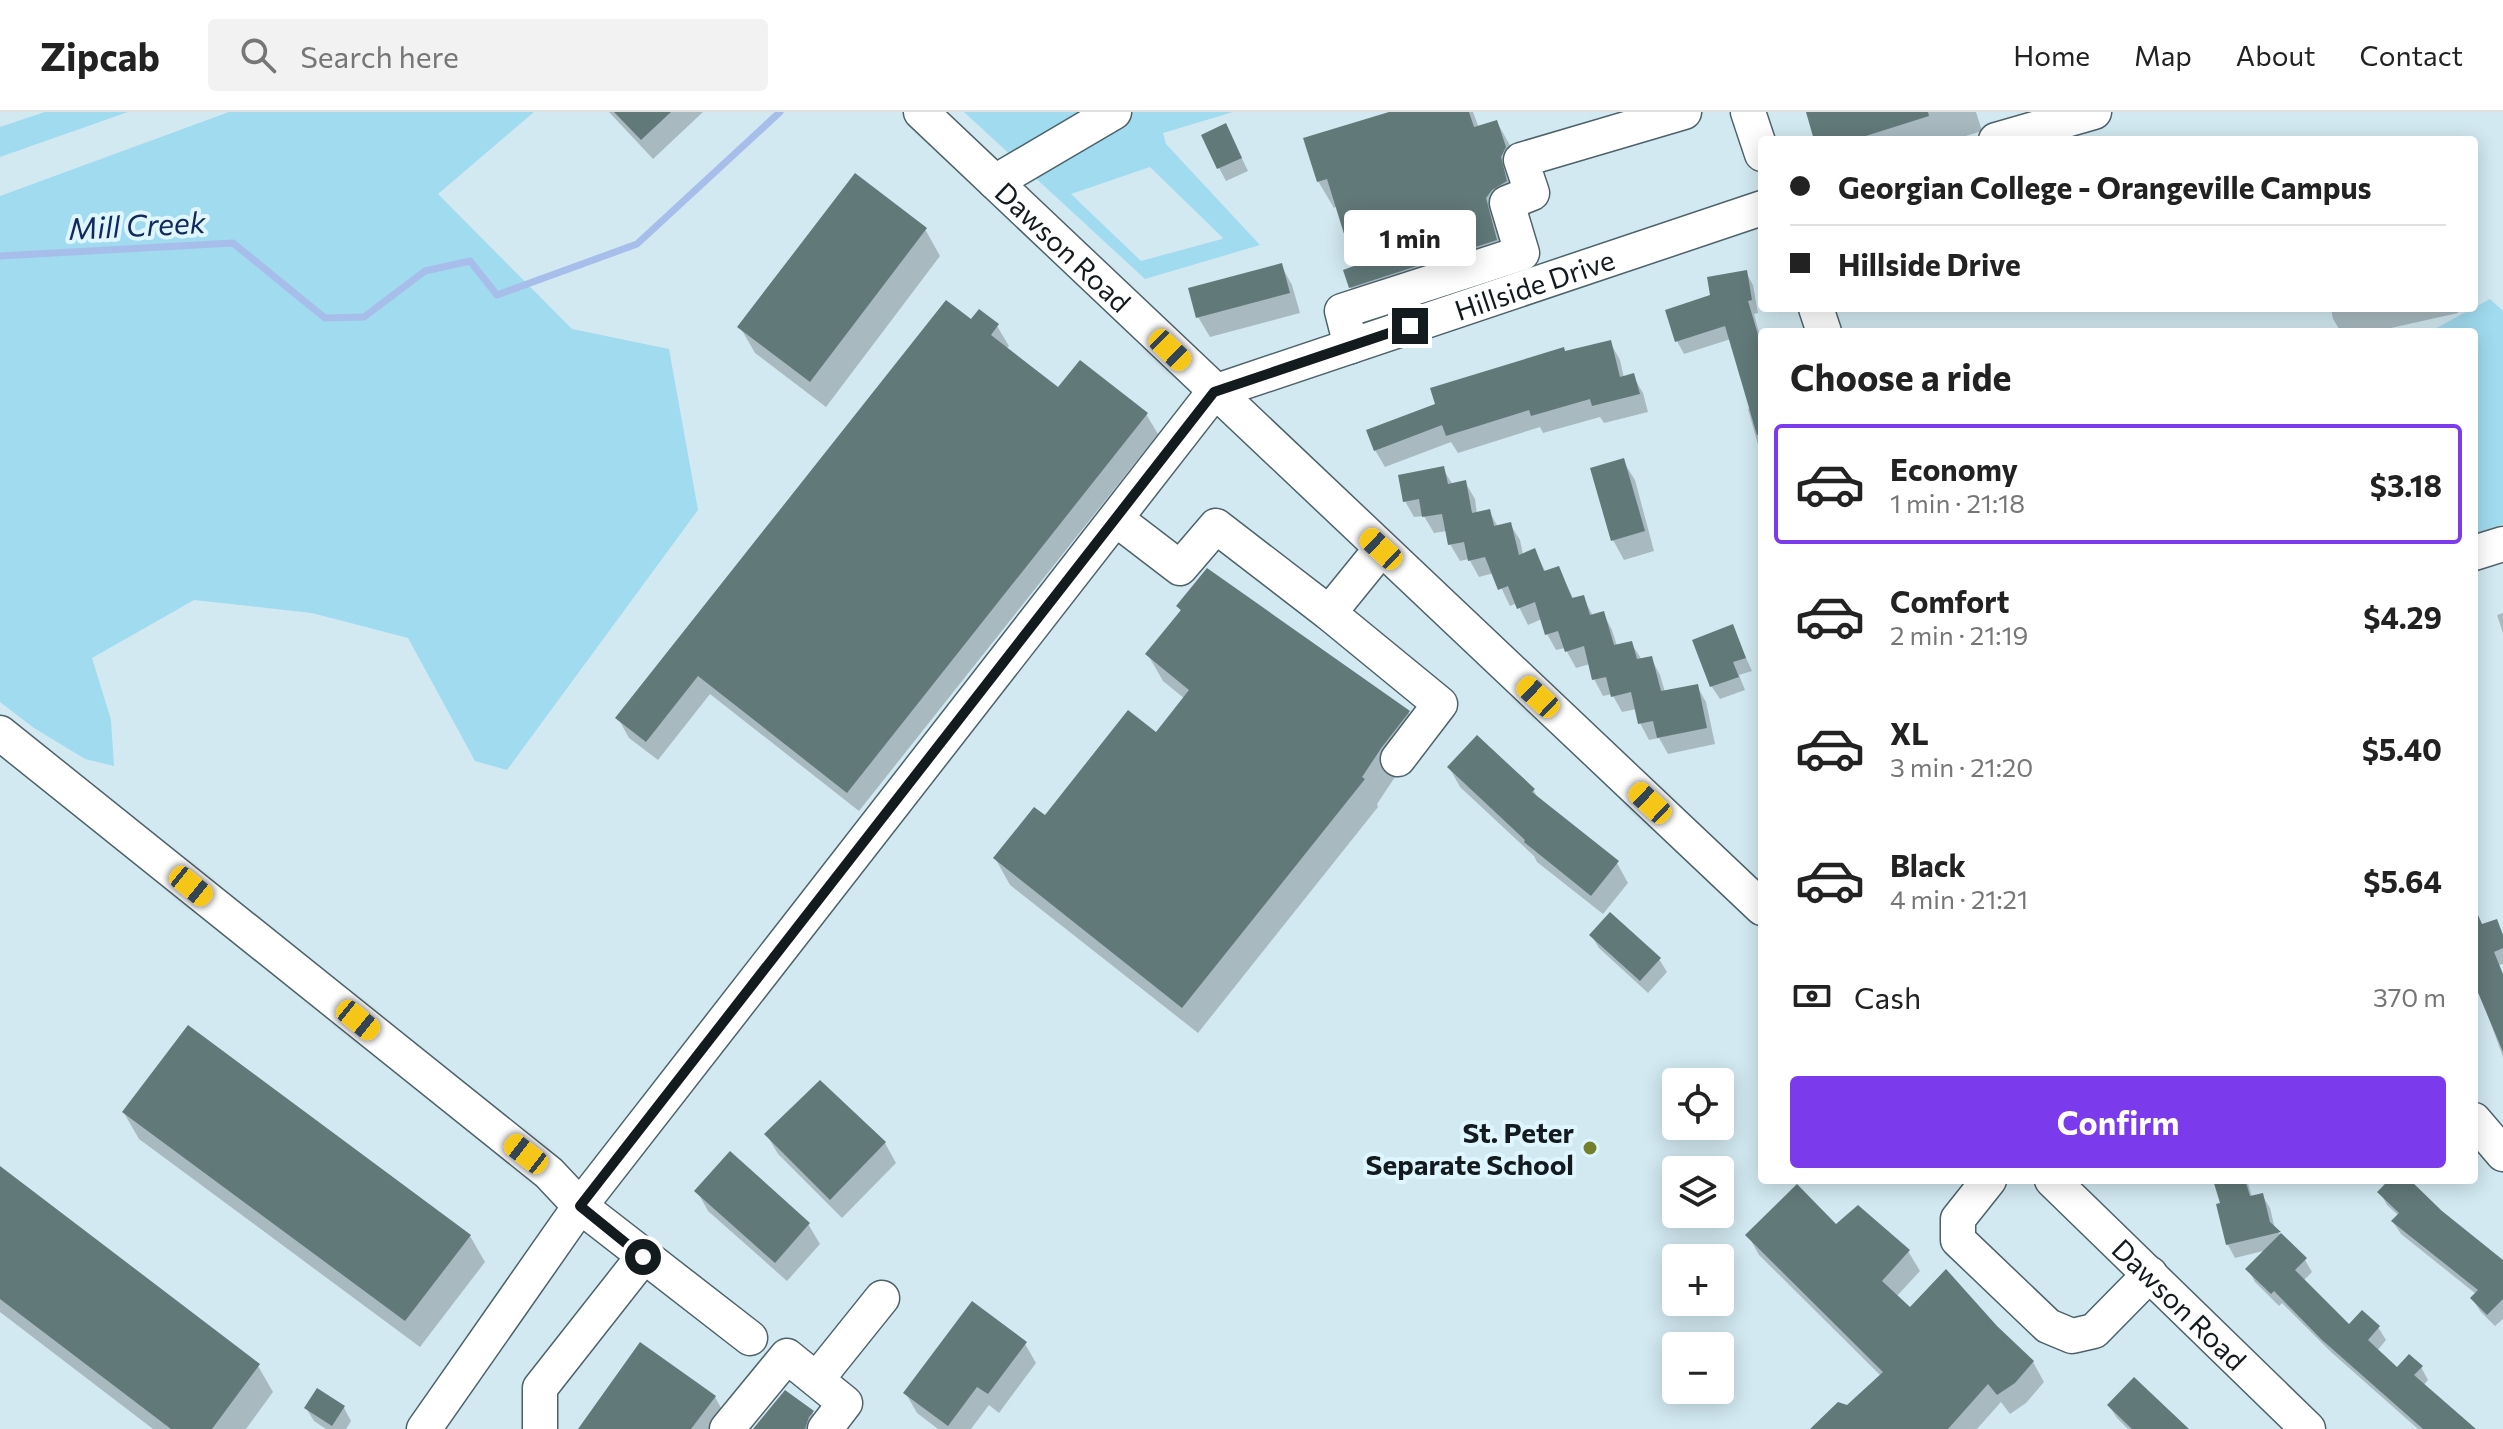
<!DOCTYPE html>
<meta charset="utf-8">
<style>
body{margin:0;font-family:Commissioner,sans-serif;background:#f2f2f2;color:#222;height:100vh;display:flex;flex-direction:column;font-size:30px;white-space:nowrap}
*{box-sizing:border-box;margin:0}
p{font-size:26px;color:#767676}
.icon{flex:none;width:44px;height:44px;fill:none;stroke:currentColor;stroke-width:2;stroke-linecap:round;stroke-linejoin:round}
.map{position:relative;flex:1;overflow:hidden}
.details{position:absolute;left:1758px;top:216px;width:720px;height:856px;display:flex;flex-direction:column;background:#fff;border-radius:8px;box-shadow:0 4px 20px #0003}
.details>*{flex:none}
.top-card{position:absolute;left:1758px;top:24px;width:720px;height:176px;border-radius:8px;box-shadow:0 4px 20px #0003;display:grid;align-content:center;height:176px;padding:0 32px;background:#fff}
.fabs{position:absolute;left:1662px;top:956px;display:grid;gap:16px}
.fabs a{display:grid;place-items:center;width:72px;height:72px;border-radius:8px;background:#fff;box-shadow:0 4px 20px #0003;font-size:40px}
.end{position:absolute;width:36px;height:36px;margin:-18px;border:10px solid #131b1e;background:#fff;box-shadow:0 0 0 4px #fff}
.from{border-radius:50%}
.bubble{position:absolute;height:56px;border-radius:8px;background:#fff;box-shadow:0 4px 20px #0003;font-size:26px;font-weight:700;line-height:56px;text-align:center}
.car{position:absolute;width:24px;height:48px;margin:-24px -12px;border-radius:10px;box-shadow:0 0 6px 2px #0007;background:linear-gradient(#f5c518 24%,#345 0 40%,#f5c518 0 76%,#345 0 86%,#f5c518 0)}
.top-card b{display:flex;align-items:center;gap:28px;height:76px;font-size:30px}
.top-card b+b{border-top:2px solid #e0e0e0}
.top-card i{width:20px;height:20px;background:#222}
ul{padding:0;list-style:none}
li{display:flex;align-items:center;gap:24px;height:120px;margin:0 16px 12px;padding:0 16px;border:4px solid transparent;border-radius:8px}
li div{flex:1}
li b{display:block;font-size:30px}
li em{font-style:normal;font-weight:700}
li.active{border-color:#7c3aed}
li>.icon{width:72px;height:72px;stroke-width:1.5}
h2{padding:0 32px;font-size:36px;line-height:96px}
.pay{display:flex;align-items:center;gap:20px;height:88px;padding:0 32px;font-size:30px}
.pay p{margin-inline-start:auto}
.button{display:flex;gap:16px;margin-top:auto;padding:16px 32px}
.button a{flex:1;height:92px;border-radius:8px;background:#7c3aed;color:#fff;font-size:32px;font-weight:700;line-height:92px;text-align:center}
header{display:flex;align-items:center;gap:48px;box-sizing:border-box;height:112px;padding:0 40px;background:#fff;border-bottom:2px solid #e0e0e0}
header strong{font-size:38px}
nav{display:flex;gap:44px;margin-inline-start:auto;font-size:28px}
.search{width:560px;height:72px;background:#f2f2f2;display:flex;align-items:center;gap:20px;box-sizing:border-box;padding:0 28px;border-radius:8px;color:#767676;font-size:30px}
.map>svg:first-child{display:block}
.green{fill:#a1dbef;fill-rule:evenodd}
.shadow{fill:#0003}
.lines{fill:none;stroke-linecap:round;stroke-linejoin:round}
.stream{stroke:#a7beea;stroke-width:7}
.building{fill:#62797a}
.minor-casing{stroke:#4d6269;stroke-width:37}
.minor{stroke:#fff;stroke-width:34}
.route{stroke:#131b1e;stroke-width:10}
.poi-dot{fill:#75802d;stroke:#dff6ff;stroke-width:3}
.labels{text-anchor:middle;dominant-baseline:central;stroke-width:8;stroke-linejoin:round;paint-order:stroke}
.street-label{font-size:28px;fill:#131b1e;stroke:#dff6ff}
.poi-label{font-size:28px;font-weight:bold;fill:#131b1e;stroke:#dff6ff;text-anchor:end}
.water-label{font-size:30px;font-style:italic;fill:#11295d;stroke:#dff6ff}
</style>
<header>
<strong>Zipcab</strong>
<div class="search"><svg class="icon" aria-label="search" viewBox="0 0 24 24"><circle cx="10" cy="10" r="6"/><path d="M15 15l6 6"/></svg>Search here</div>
<nav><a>Home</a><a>Map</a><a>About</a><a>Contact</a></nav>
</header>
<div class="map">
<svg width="2503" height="1317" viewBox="0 0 2503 1317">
<rect width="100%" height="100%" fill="#d2e9f1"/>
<path class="green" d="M45,0H128L0,45V15Z
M229,0H534L438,82L572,217L669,237L698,398L507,658L475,649L408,526L312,501L194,488L92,546L111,608L114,654L85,647L34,616L0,590V84Z
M964,0H1233L1163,21L1166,32L1260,133L1145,167ZM1150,55L1223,126L1222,127L1141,149L1071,82Z
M2490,187L2503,199V412L2474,422V220H2429Z
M1676,1235V1278H1689L1679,1282L1670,1278L1664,1266L1662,1249Z"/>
<path class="shadow" d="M609,0H703L653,47Z
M1396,0H1473L1479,16L1497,10L1512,37L1511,155L1366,201L1350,175L1356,156L1337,94L1334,96L1318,69Z
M1808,0H1976L1982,19L1953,28H1816Z
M1232,26L1248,59L1226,69L1219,56Z
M925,117L940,144L826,295L755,241L740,215Z
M1281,153L1292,173L1300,201L1210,225L1198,205Z
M1746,160L1753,173L1758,201L1754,202L1762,231V347L1748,297L1751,296L1731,227L1684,242L1677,229L1713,184Z
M2331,196H2457L2458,201L2373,220H2341L2333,207Z
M971,210L997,214L1009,234L1006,237L1059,278L1146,302L1158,322L859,699L710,582L658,648L629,626L618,606Z
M1610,230L1620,248L1624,266L1633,264L1643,281L1648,300L1604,311L1600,305L1543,321L1540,315L1458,341L1451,330L1385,355L1375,338L1565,241Z
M1623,349L1635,368L1654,439L1624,448L1613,428Z
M1443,357L1453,373L1465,370L1475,387L1477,402L1489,399L1498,415L1510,412L1520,428L1523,443L1535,439L1546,461L1558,456L1574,488L1583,485L1593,504L1603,501L1612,518L1617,534L1631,531L1642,548L1651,546L1660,563L1665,580L1697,574L1706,590L1715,632L1668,642L1659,626L1649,628L1640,611L1637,597L1622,600L1612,582L1603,584L1594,567L1590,552L1576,556L1565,536L1556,538L1547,522L1542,507L1528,513L1517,491L1510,494L1494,461L1479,465L1469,447L1460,449L1450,432L1447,419L1434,421L1424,404L1414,405L1405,389Z
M1178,494L1408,600L1423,627L1397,662L1377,692L1378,695L1198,921L1010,773L995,746L1156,623L1185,587L1163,569L1148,543L1181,500Z
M2503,501V521L2497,503Z
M1732,515L1752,559L1739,563L1745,578L1720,587L1712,575L1695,529Z
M1477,625L1534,679L1539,688L1617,751L1628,771L1603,802L1537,750L1534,744L1460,675L1449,655Z
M2474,801L2480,815L2496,809L2503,822V852L2499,853L2503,862V945L2474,866Z
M1591,823L1659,847L1667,860L1648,881L1599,836Z
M124,1001L470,1124L485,1150L420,1235L139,1027Z
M767,1023L885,1031L896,1051L842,1106L778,1042Z
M0,1056L258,1254L273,1280L246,1317H153L0,1200Z
M2215,1068H2247L2252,1085L2262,1083L2270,1096L2275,1117L2305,1148L2312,1160L2303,1169L2349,1215H2378L2386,1228L2377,1239L2397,1258L2421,1255L2428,1268L2423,1274L2473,1317H2418L2331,1240L2282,1191L2279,1194L2255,1170L2248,1157L2267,1138L2235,1146L2228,1133L2218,1093L2223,1092Z
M2381,1068H2407L2503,1155V1207L2495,1214L2480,1199L2472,1186L2476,1182L2401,1122L2393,1110L2399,1104L2387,1093L2380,1080L2385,1075Z
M697,1079L808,1112L820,1132L787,1169L708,1099Z
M1836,1114L1908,1139L1920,1159L1896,1185L1910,1198L1996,1216L2033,1250L2044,1270L2026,1291L2010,1302L2001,1290L1977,1317H1813L1848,1295L1881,1264L1759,1143L1748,1123Z
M1025,1232L1036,1251L999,1301L989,1293L971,1317H938L917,1301L906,1282Z
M715,1285L730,1312L726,1317H580Z
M2109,1294L2185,1317H2128L2117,1306Z
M306,1296H344L351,1309L346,1317H326L314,1309Z
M812,1300L822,1317H755Z"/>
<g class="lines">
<path class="stream" d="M0,144L233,131L325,206L364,205L425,159L470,149L497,183L637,132L780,0"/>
</g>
<path class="building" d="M614,0H671L641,28Z
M1389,0H1469L1474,15L1497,8L1506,35L1501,45L1507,69L1492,78L1486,86L1497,128L1349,176L1343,158L1354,154L1327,67L1317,70L1303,26Z
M1806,0H1928L1929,4L1853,28H1814Z
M1226,11L1242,46L1217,57L1201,23Z
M855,61L927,116L810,270L737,215Z
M1282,151L1290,181L1196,206L1188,176Z
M1747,158L1752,188L1748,189L1762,236V322L1757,323L1725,214L1675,230L1665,198L1710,183L1707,165Z
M946,188L971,207L979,197L999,212L991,223L1058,275L1080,248L1148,301L847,681L698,564L646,630L615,606Z
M1611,228L1620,265L1634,261L1640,282L1592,294L1590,287L1531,304L1529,298L1446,324L1442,313L1374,339L1366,318L1435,292L1430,276L1564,235L1565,239Z
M1624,346L1645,419L1611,429L1590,356Z
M1444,354L1448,372L1466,368L1472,401L1490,397L1494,414L1511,410L1519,443L1535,436L1544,459L1559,454L1572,486L1584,483L1590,503L1604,499L1614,533L1632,529L1637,547L1652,544L1661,579L1698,572L1707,616L1657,626L1653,609L1638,612L1631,580L1611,585L1606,565L1592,568L1584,534L1565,540L1558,519L1545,523L1535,490L1517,497L1508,474L1498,478L1485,445L1468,449L1464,430L1448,433L1442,402L1422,405L1419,387L1403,390L1398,363Z
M1207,456L1410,599L1382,635L1362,665L1365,667L1182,896L993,746L1034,695L1045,703L1128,598L1156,620L1189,578L1145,542L1181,498L1176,494Z
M1733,512L1746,546L1733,550L1739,565L1710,575L1692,528Z
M1477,623L1535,677L1532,680L1619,749L1591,784L1524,730L1525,728L1447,655Z
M2474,794L2482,812L2497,807L2503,823V836L2494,840L2503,862V940L2474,871Z
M1610,800L1661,846L1640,869L1589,823Z
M188,913L471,1123L405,1209L122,1000Z
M820,968L886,1030L830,1088L764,1022Z
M730,1039L810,1111L775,1151L694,1079Z
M0,1054L260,1252L212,1317H171L0,1187Z
M2213,1068H2245L2250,1084L2263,1081L2270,1110L2281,1120L2226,1133L2216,1092L2220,1091Z
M2389,1068H2410L2442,1099L2503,1148V1187L2487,1203L2470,1186L2478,1178L2391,1109L2399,1101L2377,1080Z
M1797,1072L1836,1112L1858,1093L1910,1138L1882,1169L1910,1195L1946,1157L1997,1214L2034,1249L2015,1271L1997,1283L1988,1272L1948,1317H1810L1838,1290L1847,1293L1883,1260L1745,1123Z
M2281,1121L2307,1146L2295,1158L2349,1212L2362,1198L2380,1214L2368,1228L2397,1255L2409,1242L2423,1254L2414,1263L2476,1317H2423L2321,1227L2274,1179L2271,1182L2245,1157Z
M972,1189L1027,1230L988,1282L977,1275L948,1314L903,1281Z
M640,1230L716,1284L691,1317H578Z
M2134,1265L2189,1317H2132L2107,1293Z
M317,1276L345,1294L332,1314L304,1296Z
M785,1278L814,1299L809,1305L805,1317H753Z"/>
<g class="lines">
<g class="minor-casing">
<g id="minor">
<path id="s1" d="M921,0L1762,796"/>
<path d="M1748,0L1762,42"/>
<path d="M1996,28L2094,0"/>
<path d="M995,70L1114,0"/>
<path d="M1816,196L1824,220"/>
<path d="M1351,234L1342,199L1522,141L1507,91L1532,81L1521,48L1684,0"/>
<path id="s2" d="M1214,280L1762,96"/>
<path d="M1116,407L1180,456L1216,414L1329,501L1440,592L1398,647"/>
<path d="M2474,441L2503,432"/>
<path d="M1329,501L1381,437"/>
<path d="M0,621L549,1061L580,1094L750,1226"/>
<path d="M2474,1008L2503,1042"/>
<path d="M1989,1068L1958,1107V1128L2048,1214L2072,1224L2094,1219L2150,1162"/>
<path id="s3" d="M2052,1068L2308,1317"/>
<path d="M817,1267L882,1186"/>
<path d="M424,1317L580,1094L1214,280"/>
<path d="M540,1317V1276L643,1145"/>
<path d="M727,1317L787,1244L845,1291L825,1317"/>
</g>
</g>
<use href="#minor" class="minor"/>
</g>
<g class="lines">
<path class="route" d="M643,1145L580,1094L1214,280L1410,214"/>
</g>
<circle class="poi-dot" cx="1590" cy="1036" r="8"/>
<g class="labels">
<g class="street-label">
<text stroke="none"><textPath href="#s1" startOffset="196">Dawson Road</textPath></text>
<text stroke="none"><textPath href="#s2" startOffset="338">Hillside Drive</textPath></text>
<text stroke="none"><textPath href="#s3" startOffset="178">Dawson Road</textPath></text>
</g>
<g class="poi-label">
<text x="1574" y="1020">St. Peter<tspan x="1574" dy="32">Separate School</tspan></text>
</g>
<g class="water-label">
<text transform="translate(137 112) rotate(-3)">Mill Creek</text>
</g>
</g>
</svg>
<div class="fabs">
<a><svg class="icon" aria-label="locate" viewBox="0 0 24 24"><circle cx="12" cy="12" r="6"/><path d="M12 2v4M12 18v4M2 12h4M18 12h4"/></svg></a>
<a><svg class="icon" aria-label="layers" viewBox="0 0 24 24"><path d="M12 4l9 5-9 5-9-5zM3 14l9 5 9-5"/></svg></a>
<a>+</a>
<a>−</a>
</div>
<i class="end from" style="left:643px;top:1145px"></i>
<i class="end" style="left:1410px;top:214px"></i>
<div class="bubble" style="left:1344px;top:98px;width:132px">1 min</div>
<i class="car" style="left:1170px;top:238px;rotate:134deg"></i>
<i class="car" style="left:1381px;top:437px;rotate:313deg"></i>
<i class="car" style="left:1538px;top:585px;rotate:313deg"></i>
<i class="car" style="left:1650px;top:691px;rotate:313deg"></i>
<i class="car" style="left:191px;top:774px;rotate:129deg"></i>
<i class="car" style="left:358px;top:908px;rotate:129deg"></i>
<i class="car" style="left:526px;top:1042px;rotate:308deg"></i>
<div class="top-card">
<b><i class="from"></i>Georgian College - Orangeville Campus</b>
<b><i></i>Hillside Drive</b>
</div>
<section class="details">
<h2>Choose a ride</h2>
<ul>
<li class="active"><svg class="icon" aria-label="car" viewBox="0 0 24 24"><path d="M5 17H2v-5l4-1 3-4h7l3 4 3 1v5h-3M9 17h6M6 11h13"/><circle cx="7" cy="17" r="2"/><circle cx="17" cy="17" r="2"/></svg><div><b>Economy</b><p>1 min · 21:18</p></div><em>$3.18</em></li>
<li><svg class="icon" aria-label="car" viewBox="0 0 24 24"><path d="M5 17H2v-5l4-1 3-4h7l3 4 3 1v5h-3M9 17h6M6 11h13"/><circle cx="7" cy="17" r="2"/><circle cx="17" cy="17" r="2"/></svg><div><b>Comfort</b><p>2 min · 21:19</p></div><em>$4.29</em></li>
<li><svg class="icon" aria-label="car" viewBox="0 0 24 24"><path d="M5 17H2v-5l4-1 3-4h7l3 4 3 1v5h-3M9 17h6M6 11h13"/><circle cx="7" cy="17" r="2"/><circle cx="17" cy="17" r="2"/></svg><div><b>XL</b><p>3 min · 21:20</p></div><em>$5.40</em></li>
<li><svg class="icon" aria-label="car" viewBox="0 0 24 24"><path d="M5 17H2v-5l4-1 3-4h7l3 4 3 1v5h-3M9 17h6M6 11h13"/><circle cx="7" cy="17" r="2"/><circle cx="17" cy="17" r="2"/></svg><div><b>Black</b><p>4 min · 21:21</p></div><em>$5.64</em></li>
</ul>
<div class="pay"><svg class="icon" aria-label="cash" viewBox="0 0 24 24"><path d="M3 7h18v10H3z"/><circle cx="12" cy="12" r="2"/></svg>Cash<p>370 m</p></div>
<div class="button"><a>Confirm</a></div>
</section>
</div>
